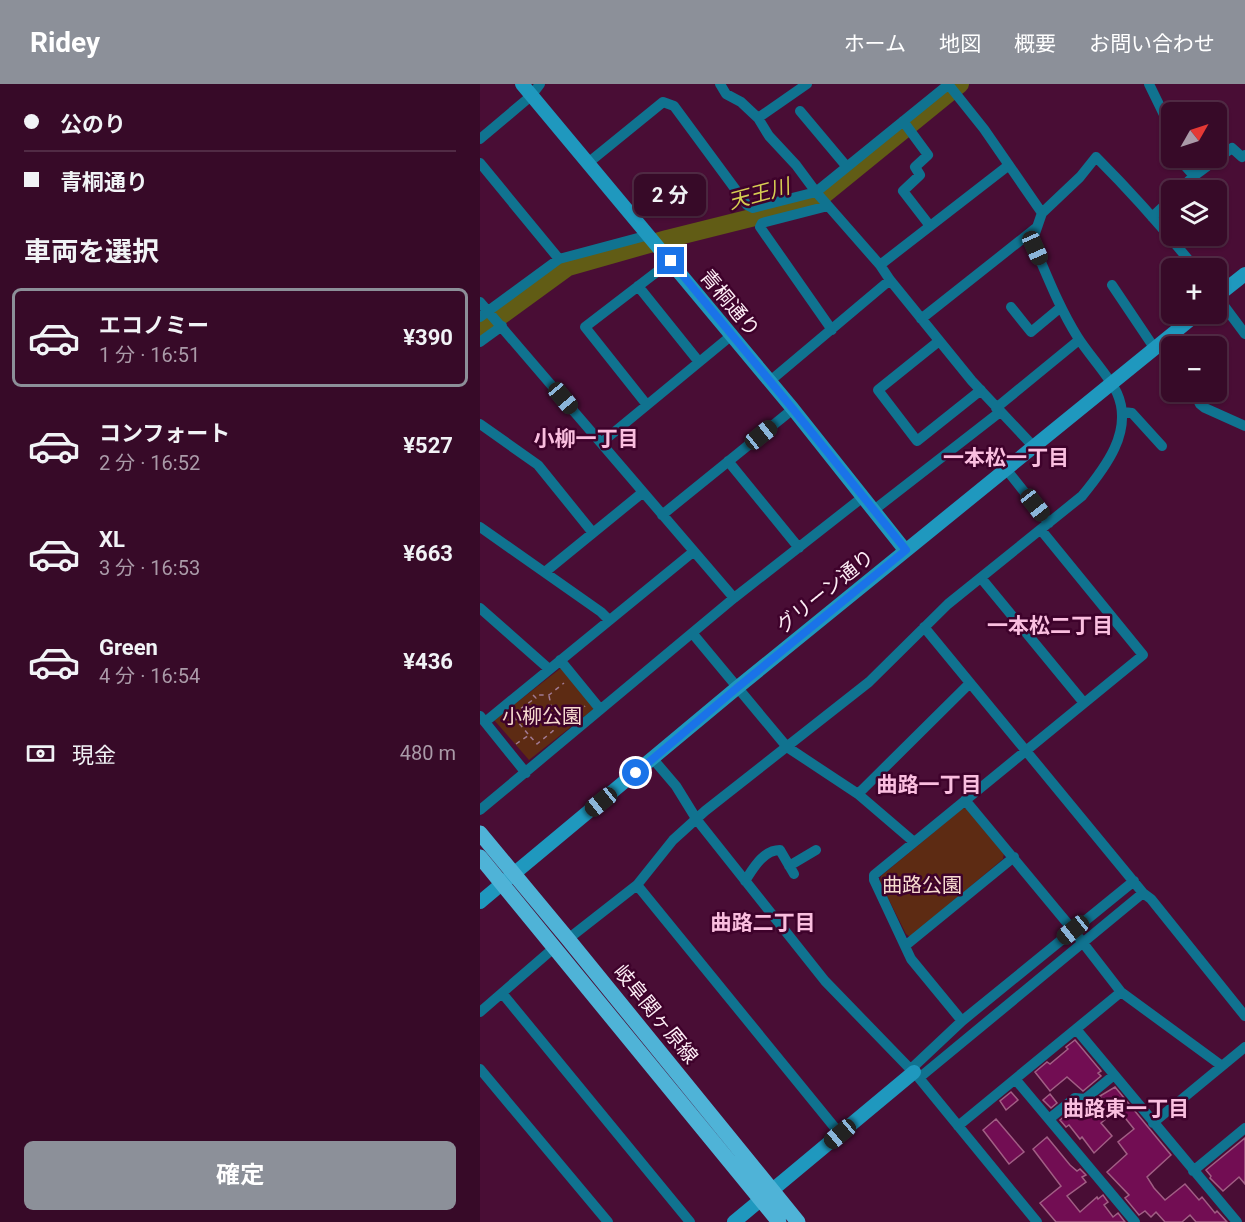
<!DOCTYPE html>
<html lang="ja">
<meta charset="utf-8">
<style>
body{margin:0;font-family:Roboto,"Noto Sans JP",sans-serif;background:#421834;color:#f1f3f6;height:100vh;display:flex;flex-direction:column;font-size:22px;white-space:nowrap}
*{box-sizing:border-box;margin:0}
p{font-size:20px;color:#aa9aa8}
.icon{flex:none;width:33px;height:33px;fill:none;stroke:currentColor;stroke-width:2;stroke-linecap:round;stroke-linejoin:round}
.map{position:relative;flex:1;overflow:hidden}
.drawer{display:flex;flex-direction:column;background:#370a28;width:480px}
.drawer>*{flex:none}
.guide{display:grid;align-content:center;height:132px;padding:0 24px;background:#370a28}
.needle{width:39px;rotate:51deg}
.fabs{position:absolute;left:681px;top:18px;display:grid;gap:12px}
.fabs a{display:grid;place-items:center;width:66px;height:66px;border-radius:9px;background:#370a28;box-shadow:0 2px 4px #0004,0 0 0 2px #512b45;font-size:30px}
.end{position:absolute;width:27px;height:27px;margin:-14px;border:8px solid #1a73e8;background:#fff;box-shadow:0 0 0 3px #fff}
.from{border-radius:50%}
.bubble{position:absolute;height:42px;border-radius:9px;background:#370a28;box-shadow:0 2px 4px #0004,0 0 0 2px #512b45;font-size:20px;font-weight:700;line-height:42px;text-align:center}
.car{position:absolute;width:18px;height:36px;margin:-18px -9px;border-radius:8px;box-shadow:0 0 4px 2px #0007;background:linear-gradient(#222 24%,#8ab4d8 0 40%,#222 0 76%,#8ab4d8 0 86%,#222 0)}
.guide b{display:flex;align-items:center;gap:21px;height:57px;font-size:22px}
.guide b+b{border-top:2px solid #512b45}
.guide i{width:15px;height:15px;background:#f1f3f6}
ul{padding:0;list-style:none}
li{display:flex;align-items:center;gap:18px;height:99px;margin:0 12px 9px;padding:0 12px;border:3px solid transparent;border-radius:9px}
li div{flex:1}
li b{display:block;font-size:22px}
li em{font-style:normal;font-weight:700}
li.on{border-color:#8c9099}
li>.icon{width:54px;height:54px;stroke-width:1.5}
h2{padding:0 24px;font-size:27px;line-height:72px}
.pay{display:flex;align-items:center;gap:15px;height:66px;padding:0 24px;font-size:22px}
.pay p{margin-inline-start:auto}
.button{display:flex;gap:12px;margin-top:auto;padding:12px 24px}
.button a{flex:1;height:69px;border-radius:9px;background:#8c9099;color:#fff;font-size:24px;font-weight:700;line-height:69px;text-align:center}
header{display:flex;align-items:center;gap:36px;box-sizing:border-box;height:84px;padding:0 30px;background:#8c9099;color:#fff}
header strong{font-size:28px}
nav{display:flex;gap:33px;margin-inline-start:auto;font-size:21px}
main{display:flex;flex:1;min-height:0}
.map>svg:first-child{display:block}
.green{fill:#5d2b13}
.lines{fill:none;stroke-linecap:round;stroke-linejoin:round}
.river{stroke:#615c15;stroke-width:18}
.building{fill:#720d53;stroke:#a15e84;stroke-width:1.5}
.path{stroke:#a17a93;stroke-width:1.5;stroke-dasharray:4.5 4.5;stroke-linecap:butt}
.street{stroke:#107390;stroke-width:10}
.secondary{stroke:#1f98be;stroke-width:14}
.primary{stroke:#4fb3d7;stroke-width:15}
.route{stroke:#1a73e8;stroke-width:8}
.labels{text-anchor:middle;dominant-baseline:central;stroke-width:5;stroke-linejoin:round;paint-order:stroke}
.street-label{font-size:20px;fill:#fdedf5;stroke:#3e022b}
.park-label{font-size:20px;fill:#f7dbcf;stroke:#3e022b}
.water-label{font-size:21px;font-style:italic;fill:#d6cc52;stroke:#3e022b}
.neighbourhood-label{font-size:21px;font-weight:bold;fill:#fabedf;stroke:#3e022b}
</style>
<header>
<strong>Ridey</strong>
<nav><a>ホーム</a><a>地図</a><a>概要</a><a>お問い合わせ</a></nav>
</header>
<main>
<section class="drawer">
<div class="guide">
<b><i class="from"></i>公のり</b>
<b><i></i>青桐通り</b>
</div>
<h2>車両を選択</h2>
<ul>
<li class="on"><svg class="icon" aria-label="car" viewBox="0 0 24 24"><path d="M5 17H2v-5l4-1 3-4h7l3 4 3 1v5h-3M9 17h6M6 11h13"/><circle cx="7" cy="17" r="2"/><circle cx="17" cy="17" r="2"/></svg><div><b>エコノミー</b><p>1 分 · 16:51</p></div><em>¥390</em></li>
<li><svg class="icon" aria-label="car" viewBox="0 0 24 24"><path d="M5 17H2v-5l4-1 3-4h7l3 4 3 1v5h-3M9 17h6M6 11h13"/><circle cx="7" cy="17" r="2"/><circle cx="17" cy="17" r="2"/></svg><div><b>コンフォート</b><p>2 分 · 16:52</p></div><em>¥527</em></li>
<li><svg class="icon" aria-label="car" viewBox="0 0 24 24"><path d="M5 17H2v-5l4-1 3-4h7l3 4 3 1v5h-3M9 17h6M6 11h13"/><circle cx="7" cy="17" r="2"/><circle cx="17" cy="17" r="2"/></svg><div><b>XL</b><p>3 分 · 16:53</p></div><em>¥663</em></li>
<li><svg class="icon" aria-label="car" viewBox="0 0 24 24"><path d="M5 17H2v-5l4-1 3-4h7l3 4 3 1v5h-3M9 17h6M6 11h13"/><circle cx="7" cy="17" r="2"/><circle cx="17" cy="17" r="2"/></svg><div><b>Green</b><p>4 分 · 16:54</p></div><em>¥436</em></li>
</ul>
<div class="pay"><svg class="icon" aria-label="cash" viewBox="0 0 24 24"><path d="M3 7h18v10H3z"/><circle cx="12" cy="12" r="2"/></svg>現金<p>480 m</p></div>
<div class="button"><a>確定</a></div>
</section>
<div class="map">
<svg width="765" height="1138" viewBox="0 0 765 1138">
<rect width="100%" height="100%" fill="#490d35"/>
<path class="green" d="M81,584L115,624L49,676L14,636Z
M483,724L487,725L524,769L523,775L430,853L426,850L400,798L401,792Z"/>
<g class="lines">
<path class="river" d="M0,247L88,183L187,155L335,118L480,0"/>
</g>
<path class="building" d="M595,956L621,987L618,989L621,992L603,1007L587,993L570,1007L555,988L567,978L570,980L588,965L586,963Z
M635,1003L691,1071L667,1093L674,1104L685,1116L705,1100L719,1116L722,1113L735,1129L737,1127L747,1138H716L710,1131L702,1138H685L676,1128L671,1133L665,1127L659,1131L645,1114L649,1111L627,1088L647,1070L638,1058L654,1045L638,1025L621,1039L632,1052L614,1069L602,1053L600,1055L589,1041L586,1043L580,1036L597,1022H601L607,1029L623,1016L620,1012Z
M531,1008L538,1016L526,1026L520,1017Z
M570,1010L577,1019L571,1024L563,1016Z
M516,1035L544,1068L529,1080L503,1046Z
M567,1053L590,1081L597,1087L600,1085L606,1091L602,1093L606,1098L587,1112L600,1128L617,1113L618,1115L623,1111L628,1118L624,1121L633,1133L638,1129L645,1138H576L560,1119L581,1102L553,1065Z
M765,1054V1100L759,1093L743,1107L730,1094L731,1092L726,1086Z"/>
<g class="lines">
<path class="path" d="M53,611L56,614L58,611H69L84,599
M69,612L73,630
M48,650L32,631L54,615
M36,660L49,651L57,660L73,647V631C87,635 95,632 105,622"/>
<path class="street" d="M240,0L246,10L261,18L278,34L289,52L316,81L336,108L400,181L410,196L492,297L554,363
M669,0L689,41L692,54
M320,27L367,83
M278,34L327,0
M423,37L448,71L435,83L440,91L423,107L450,142
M0,55L51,12L60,0
M698,74L714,92
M0,79L79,175
M108,79L183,18L194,22L267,121L273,124L336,108L469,0
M699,106L714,92L752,64L762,73L765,71
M348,122L282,139L280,143L352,246
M562,129L600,93L616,73C651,108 684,145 715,184
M672,133L692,114
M400,181L529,81
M632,201L675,265
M158,202L219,278
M736,211L765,250
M0,218L254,514
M531,223L551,248L581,223
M0,233L79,175L169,151
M441,235L556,144
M459,257L398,306L437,357L501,306
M0,258L22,242
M680,260L692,277
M290,297L410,196
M714,308L720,320L725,324L765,342
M167,321L105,243L191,177
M516,324L599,256
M643,328L652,329L682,362
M0,340L58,381L113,449
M121,359L252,251
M248,377L319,464
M526,385L569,439
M394,426L520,328
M182,431L313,325
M0,443L121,528L129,536
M65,488L162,409
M501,494L604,619
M0,524L69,585
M444,543L663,809L671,815L765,932
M213,550L307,663L378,710L434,758
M80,576L120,625
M0,632L46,689
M5,638L213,468
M173,675L196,702L217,736L345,897L439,994L557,1138
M378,710L490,599
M485,716L593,846L641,908L742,982
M0,726L254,514L383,413
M309,782L336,766
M265,797C273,785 283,766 300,766L314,790
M157,801L360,1050
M88,855L157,801L193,756L225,727L389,598L468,520L602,412C625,384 654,347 637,309C629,292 608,270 597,252C580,225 568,194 555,164L553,155L562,129L504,45L468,0
M425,862L534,773
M22,909L210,1138
M0,928L75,863
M482,937L431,875L394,796V791L663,571L561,446
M596,945L757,1138
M0,985L128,1138
M431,985L482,937L654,797
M439,994L663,809
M536,996L655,1138
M569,1035L595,1014L605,1015L634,991
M673,1039L765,963
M478,1042L641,908
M713,1087L765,1044"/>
<path class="secondary" d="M42,0L313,325L425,466
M736,213L765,190
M0,818L258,603L717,230
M254,1138L434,988"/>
<path class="primary" d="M0,749L88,855L318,1138
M0,773L299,1138"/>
</g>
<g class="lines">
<path class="route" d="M156,689L258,603L426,466L313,325L191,177"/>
</g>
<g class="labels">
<g class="street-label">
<text transform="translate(250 219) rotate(50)">青桐通り</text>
<text transform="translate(345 507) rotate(-39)">グリーン通り</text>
<text transform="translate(176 930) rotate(51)">岐阜関ヶ原線</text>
</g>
<g class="park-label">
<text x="62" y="632">小柳公園</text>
<text x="442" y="801">曲路公園</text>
</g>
<g class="water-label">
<text transform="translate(279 110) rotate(-15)">天王川</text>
</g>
<g class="neighbourhood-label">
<text x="106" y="355">小柳一丁目</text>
<text x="526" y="374">一本松一丁目</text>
<text x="570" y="542">一本松二丁目</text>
<text x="449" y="701">曲路一丁目</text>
<text x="283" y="839">曲路二丁目</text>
<text x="646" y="1025">曲路東一丁目</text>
</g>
</g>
</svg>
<div class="fabs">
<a><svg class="needle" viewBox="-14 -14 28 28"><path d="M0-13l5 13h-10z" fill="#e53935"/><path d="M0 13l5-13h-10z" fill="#aa9aa8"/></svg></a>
<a><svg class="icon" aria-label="layers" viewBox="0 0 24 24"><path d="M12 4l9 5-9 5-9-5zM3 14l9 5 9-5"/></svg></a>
<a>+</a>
<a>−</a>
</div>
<i class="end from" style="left:156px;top:689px"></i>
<i class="end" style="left:191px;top:177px"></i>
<div class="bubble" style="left:154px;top:90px;width:72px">2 分</div>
<i class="car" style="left:555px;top:164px;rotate:156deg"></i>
<i class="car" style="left:83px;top:314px;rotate:140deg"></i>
<i class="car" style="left:281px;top:351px;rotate:51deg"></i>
<i class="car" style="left:555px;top:421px;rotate:142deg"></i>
<i class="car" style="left:121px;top:718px;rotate:231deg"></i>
<i class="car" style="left:593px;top:846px;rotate:231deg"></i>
<i class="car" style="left:360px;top:1050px;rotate:230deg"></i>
</div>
</main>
